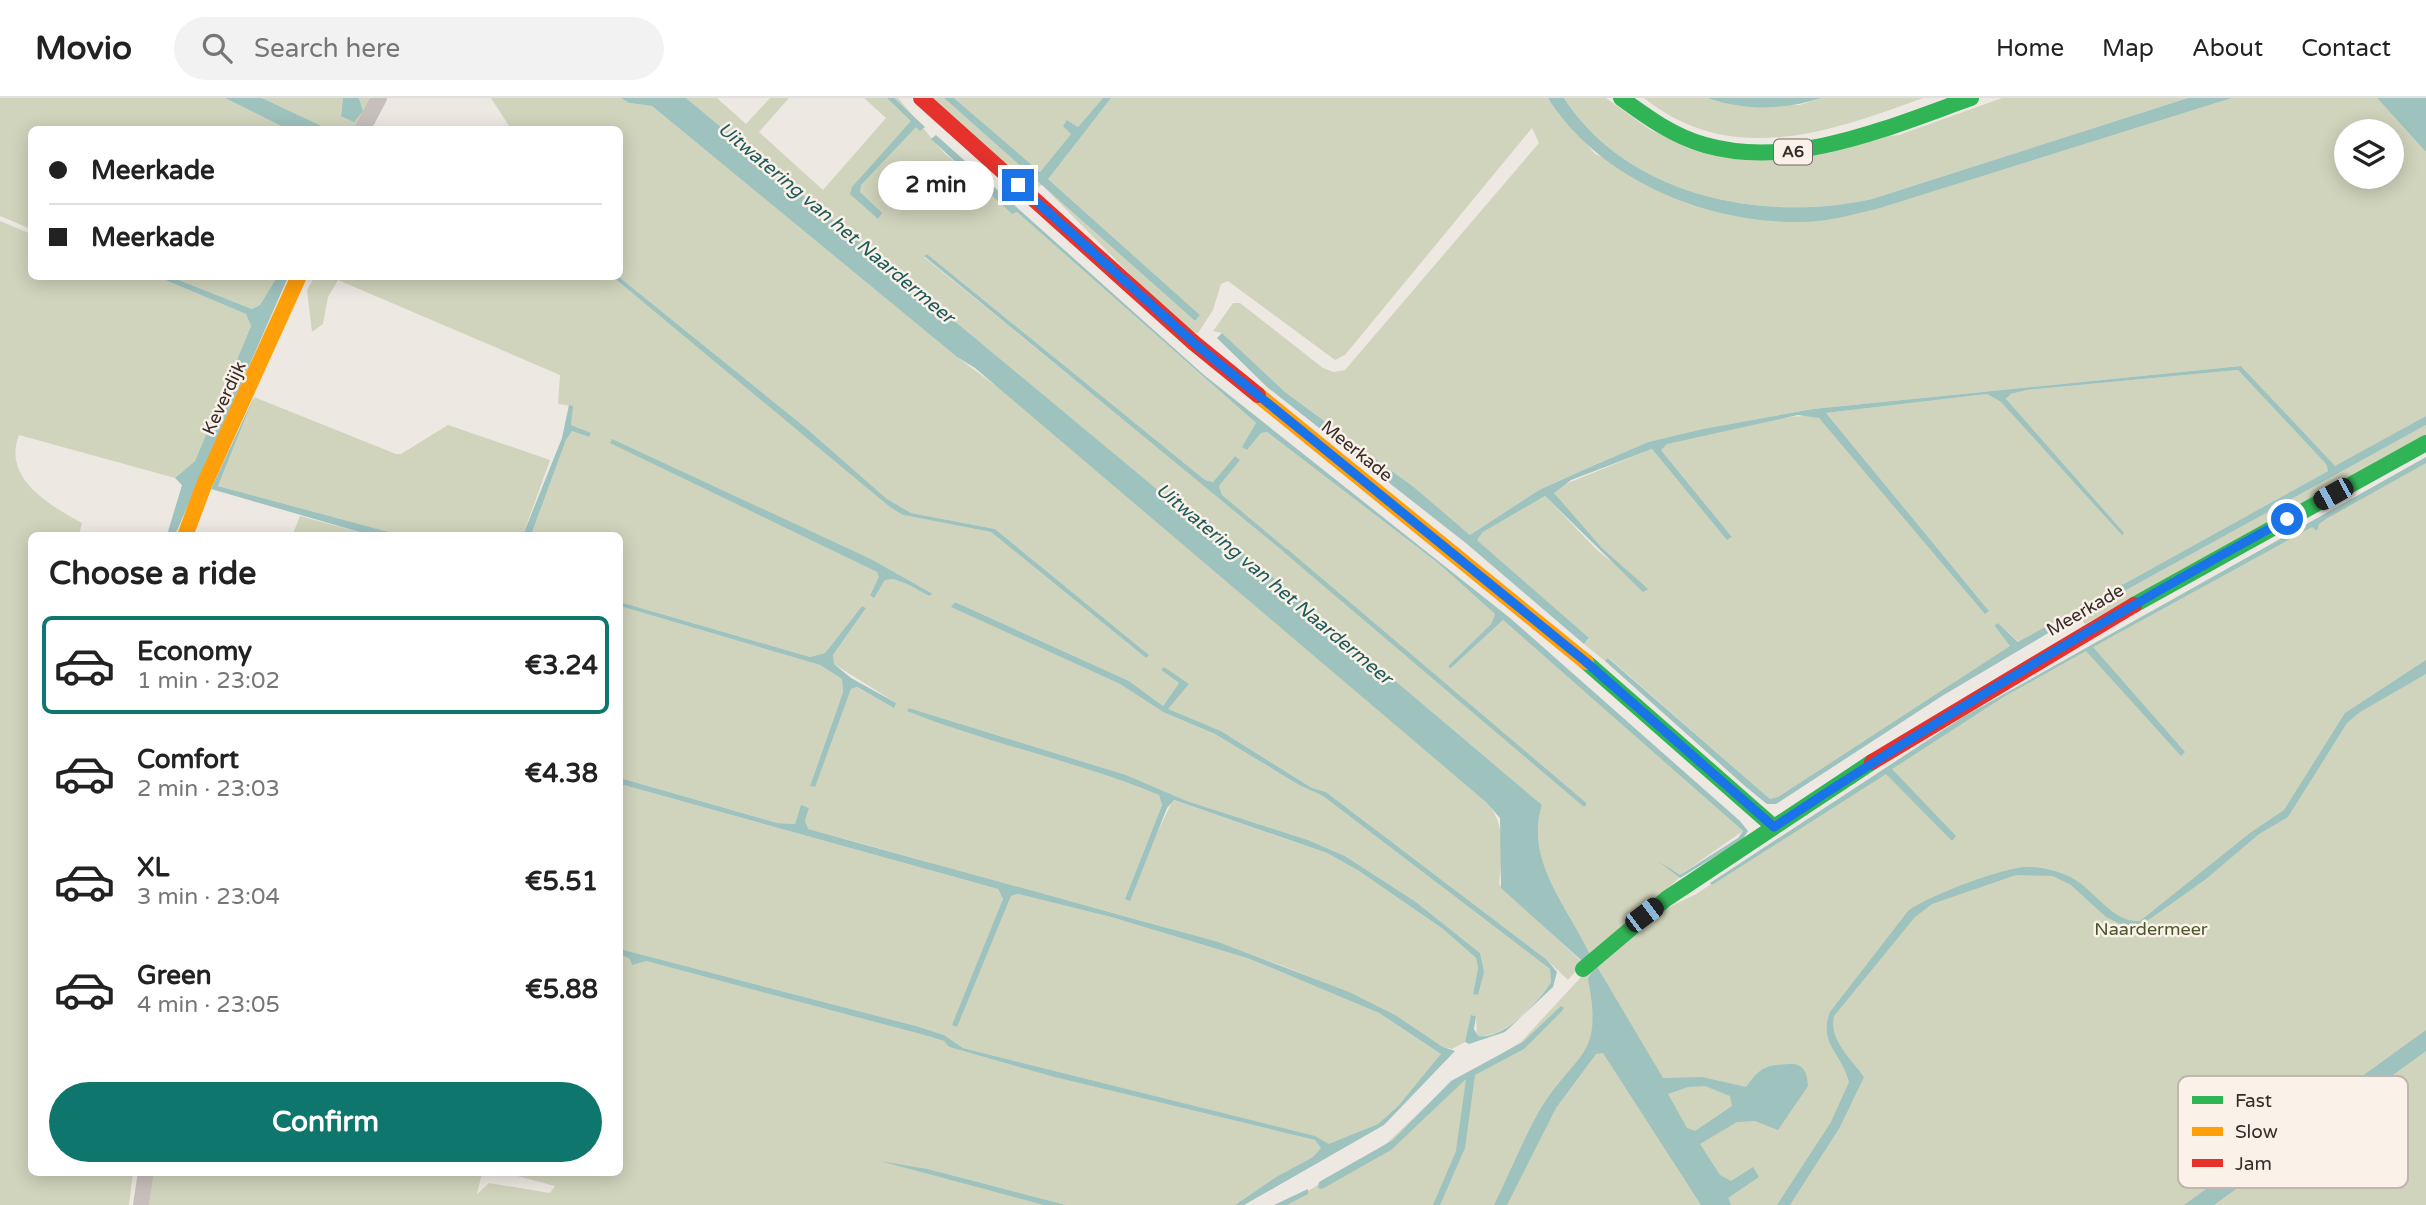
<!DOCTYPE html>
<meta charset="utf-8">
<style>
body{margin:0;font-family:"Varela Round",sans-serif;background:#f2f2f2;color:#222;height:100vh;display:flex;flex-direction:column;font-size:26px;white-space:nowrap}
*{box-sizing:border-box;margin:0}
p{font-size:23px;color:#767676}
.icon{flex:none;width:38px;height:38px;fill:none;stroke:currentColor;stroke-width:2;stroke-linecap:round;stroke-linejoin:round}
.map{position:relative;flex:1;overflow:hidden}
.drawer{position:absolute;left:28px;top:434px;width:595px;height:644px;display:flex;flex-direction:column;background:#fff;border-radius:10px;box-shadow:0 4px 18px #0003}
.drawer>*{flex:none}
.banner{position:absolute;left:28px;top:28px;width:595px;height:154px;border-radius:10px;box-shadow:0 4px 18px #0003;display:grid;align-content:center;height:154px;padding:0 21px;background:#fff}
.buttons{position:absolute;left:2334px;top:21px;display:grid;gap:14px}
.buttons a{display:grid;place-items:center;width:70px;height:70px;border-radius:50%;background:#fff;box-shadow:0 4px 18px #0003;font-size:35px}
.end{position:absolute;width:32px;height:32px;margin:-16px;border:9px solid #1a73e8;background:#fff;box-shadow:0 0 0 4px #fff}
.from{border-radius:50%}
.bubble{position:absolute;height:49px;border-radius:24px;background:#fff;box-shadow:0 4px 18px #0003;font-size:23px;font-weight:800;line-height:49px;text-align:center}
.car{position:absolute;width:21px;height:42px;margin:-21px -10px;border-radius:9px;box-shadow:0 0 5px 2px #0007;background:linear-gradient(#222 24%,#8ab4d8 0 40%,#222 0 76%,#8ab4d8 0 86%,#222 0)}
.banner b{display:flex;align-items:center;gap:24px;height:66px;font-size:26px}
.banner b+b{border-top:2px solid #e0e0e0}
.banner i{width:18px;height:18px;background:#222}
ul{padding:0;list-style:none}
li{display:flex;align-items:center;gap:21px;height:98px;margin:0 14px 10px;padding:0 7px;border:4px solid transparent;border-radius:10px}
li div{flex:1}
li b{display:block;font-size:26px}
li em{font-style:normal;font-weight:800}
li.on{border-color:#0f766e}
li>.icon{width:63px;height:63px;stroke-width:1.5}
h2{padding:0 21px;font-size:32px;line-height:84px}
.cta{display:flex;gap:14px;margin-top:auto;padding:14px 21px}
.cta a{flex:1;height:80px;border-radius:42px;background:#0f766e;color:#fff;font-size:28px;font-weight:800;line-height:80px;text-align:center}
header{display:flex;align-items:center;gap:42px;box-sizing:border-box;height:98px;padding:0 35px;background:#fff;border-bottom:2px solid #e0e0e0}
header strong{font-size:33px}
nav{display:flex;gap:38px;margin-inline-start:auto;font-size:24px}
.search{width:490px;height:63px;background:#f2f2f2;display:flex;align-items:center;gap:18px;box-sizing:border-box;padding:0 24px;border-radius:38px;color:#767676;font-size:26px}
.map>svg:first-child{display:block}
.green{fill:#d1d4bc;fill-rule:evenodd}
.water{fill:#9ec2be;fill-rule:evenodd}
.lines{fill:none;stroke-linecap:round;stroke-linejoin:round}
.stream{stroke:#9ec2be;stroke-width:4.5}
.street{stroke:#c7bfbb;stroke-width:16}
.fast{stroke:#30b455;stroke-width:16}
.slow{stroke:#ff9f0a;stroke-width:16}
.jam{stroke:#e5322d;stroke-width:16}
.route{stroke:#1a73e8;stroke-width:9}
.labels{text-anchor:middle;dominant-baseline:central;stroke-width:5;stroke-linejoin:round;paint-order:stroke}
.shield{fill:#faf1e9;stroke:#726763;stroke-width:2}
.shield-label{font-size:16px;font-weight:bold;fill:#382c29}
.street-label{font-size:18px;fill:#382c29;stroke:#faf1e9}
.park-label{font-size:18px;fill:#4b572b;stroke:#faf1e9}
.water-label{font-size:19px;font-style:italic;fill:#1d5b5a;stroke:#faf1e9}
.key{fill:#faf1e9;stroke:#c0b6af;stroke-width:2}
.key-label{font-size:19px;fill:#382c29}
</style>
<header>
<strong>Movio</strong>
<div class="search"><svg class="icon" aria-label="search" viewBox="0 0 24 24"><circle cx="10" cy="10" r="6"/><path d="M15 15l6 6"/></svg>Search here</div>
<nav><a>Home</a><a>Map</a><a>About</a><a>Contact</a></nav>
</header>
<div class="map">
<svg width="2426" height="1107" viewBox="0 0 2426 1107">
<rect width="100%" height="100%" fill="#eee8e2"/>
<path class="green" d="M0,0H225L287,31L32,32L31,131L0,118Z
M262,0H343L341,18L363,13L359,0H371L363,20L353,32L328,31Z
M491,0H621L629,5L652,8L957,259L1011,299L1487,704C1507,729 1502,756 1499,786L1583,865L1568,882L1547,862L1326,694L1312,690L1221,633L1167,611L1189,586L1161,572L1179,585L1163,608L1129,583L955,504L952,509L1120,586L1163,614L1215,636L1299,687L1323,698L1550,871L1551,884C1537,904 1505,941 1477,938L1476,918L1472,917L1465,944L1452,951L1443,949C1321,867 1178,832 1038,795C961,774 885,751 807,731L805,723L809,710L801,708L795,726L777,725L620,680V508L820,567L842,581L843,594L810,688L814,689L851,591L856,589L893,609L896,605L834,566L833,557L866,510L862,508L825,555L810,559L620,504V438L531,437L566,342L572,333L589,339L590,335L571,327L572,308L558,306L560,277L338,182L328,199L323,226L312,234L307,192L315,178L613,179L903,417L991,434L1146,560L1149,557L995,431L911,415L887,401L806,330L619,179L620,32L511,31ZM612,342L871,461L933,496L929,498L907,486L893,481L885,482L874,499L870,496L880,479L877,474L611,345ZM909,610L1126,677L1187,703L1308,742L1345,758L1416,804L1480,855L1478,897L1473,896L1478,870L1476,860L1443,831L1359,773L1327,755L1173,702L1125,801L1162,707L1159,697C1077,663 990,646 908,613Z
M686,0H717L746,26L770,0H789L759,34L823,92L886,20L864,0H898L944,55L1017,114L1256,325L1243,348L1247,352L1261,335L1267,334L1438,465L1495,516L1491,526L1448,568L1450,571L1503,522L1743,733L1680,777L1673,773L1679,780L1591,859C1570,811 1524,764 1542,707L1249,459L1188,417ZM927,156L1205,382L1213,384L1235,358L1239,362L1219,388L1222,397L1291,458L924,159Z
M932,0H944L1195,223L1200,217L1047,80L1111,0H1548L1595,56L1751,120L1877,111L2232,0H2377L2426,54V318L2335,369L2241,268L1813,311L1704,331L1648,344L1581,373L1539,392L1470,437L1415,390L1285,294L1222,235L1213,233L1233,205H1240L1323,270L1334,274L1345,272L1539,45L1532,30L1345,257L1335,262L1228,183L1221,186L1213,212L1198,235L1187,234L1042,87L1031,92ZM2347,33H2392V79H2347Z
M954,0H1103L1078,29L1067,22L1071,36L1040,74Z
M1564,0H1606L1652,33L1722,57L1899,37L2002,0H2188L1872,101C1764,125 1628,99 1564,0Z
M1644,0H1707L1720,4L1799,7L1822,0H1923C1830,34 1731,70 1644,0Z
M0,123L31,136L32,178L158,179L246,216L251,228L195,363L175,380L19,337C2,380 49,407 82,425L79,437L32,438V1074L133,1075L129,1107H0Z
M171,179H277L260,207L252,211Z
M2238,272L2326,366L2328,373L2019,544L1998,525L1994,527L2011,548L1778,699L1770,701L1609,560L1605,563L1584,546L1589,541L1477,442L1483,434L1545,398L1598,453L1647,491L1602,450L1557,400L1554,395L1558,389L1652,351L1728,441L1732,439L1661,352L1666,346C1695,339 1797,310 1819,320L1989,513L1826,315L1987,296L2001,304L2124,436L2006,302L2011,296L2027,292Z
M254,299L396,356H401L448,327L550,362L523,437H400L218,388Z
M2426,327V338L2085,526L2079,518Z
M2426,362V1107H1284L1384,1048L1446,989L1521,944L1582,878L1653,817L1696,796L2003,598Z
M300,418L370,437L292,438Z
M620,686L998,791L1003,801L956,929L1011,798L1018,796L1111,819L1250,861L1379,915L1441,956L1440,961L1399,1007L1378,1026L1329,1047L1314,1038L963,950L944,937L916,928L620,851Z
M620,856L924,937L944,943L949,949L1054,979L1315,1042L1322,1050L1313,1059L1276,1079L1235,1107H1066L928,1071L890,1065L1046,1107H149L154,1075H482L477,1096L489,1085L550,1095L555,1088L506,1075L620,1074Z"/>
<path class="water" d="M225,0H262L328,31H287Z
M343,0H359L363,13L354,24L341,18Z
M621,0H686L1188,417L1249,459L1542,707C1524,764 1570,811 1591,859L1581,862L1501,790L1500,720L1486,704L975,270L957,259L652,8L629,5Z
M887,0H894L925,29L920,33L916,29L861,87L860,94L882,115L878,121L850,96L852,89L911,23Z
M944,0H954L1040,74L1071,36L1063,28L1067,22L1078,29L1103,0H1111L1048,81L1200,217L1195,223Z
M1548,0H1564C1628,99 1764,125 1872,101L2188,0H2232L1877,111C1858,115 1838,121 1819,123C1719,131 1602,86 1548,0Z
M1707,0H1822C1782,12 1747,13 1707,0Z
M2377,0H2426V54Z
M936,37L1204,277L1510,520L1740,723L1748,733L1742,742L1680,780L1658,763L1680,777L1738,740L1743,733L1503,522L1450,571L1448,568L1491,526L1495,516L1438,465L1267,334L1261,335L1247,352L1242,349L1256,325L1017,114L1012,116L931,41Z
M927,156L1205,382L1213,384L1235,358L1240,362L1219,388L1222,397L1284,449L1294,462L924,158Z
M158,179H171L252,211L260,207L277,179H288L175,437H167L182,387L175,380L195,363L251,228L246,216Z
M613,179H619L806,330L887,401L911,415L995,431L1149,557L1146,560L991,434L903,417L890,409Z
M1222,235L1285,294L1415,390L1470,437L1539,392L1581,373L1648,344L1703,331L1813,311L2241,268L2335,368L2426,318V327L2079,518L2075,513L2328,373L2326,366L2238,272L2027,292L2011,296L2006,301L2124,435L2122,437L2001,304L1987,296L1826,315L1989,513L1985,516L1819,320L1798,317L1667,346L1661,352L1732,439L1727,442L1652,351L1571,382L1554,395L1602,450L1648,491L1643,494L1545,398L1483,434L1477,442L1589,540L1584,546L1467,446L1267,289L1217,240Z
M254,299L218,388L400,437H370L211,391Z
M569,307L573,308L571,327L591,335L589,339L572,333L566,342L531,437H523L562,340Z
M612,341L871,461L933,496L929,498L907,486L893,481L885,482L874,500L870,497L879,479L877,474L610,345Z
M2426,359V365L2326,421L2319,426L2317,433L2312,429L2093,549L2185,654L2181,658L2086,553L2005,598L1892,671L1956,738L1952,743L1886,676L1712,787L1710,785L1963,619Z
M620,504L810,559L825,555L862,508L866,510L833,557L834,566L851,580L896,605L894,610L857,589L851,591L815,689L810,688L843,594L842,581L820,567L620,508Z
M955,504L1129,583L1163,608L1179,585L1161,572L1164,569L1189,586L1168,611L1221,633L1312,690L1326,694L1547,862L1557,874L1553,889L1505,934L1469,946L1465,944L1471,917L1476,918L1474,931L1478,938C1504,942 1538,904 1551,884L1550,871L1323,698L1299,687L1215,636L1163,614L1120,586L951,509Z
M1998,525L2018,544L2051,526L2055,531L1942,598L1776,706H1767L1746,689L1605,563L1608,560L1770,701L1778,699L2010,548L1994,527Z
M2426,562V576L2360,614L2347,625L2288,719L2259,736L2206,781L2140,828L2126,829L2106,819L2071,787L2053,778L2016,777L1932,806L1915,819L1834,918C1828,941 1851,961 1864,979L1840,1029L1790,1107H1777L1831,1024L1849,984C1842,955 1818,946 1830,914L1908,813C1928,798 2003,769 2028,769C2041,769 2058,773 2070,779C2094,790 2111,825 2140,823L2250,735L2284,712L2345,615Z
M909,610L1126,677L1187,703L1308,742L1345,758L1416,804L1480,855L1484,874L1478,897L1473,896L1478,870L1476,860L1443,831L1359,773L1327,755L1174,702L1167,710L1130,803L1125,801L1162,707L1159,697C1077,663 989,646 907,613Z
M620,680L777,725L795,726L801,707L809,710L805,723L808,731L1218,844L1349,894L1395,917L1443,949L1455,953L1384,1027L1244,1107H1235L1276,1079L1313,1059L1321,1050L1315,1042L1054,979L949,949L944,943L924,937L646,863L632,867L630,861L620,856V851L916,928L944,937L963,950L1315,1038L1329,1046L1378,1026L1399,1007L1441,956L1379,915L1250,861L1111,819L1018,796L1011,798L957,929L952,927L1003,801L998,791L620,686Z
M1596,867L1663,980L1702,979L1746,989C1762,968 1764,968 1789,966C1803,965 1807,973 1808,988L1778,1032L1755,1023L1737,1024L1700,1046L1720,1077L1731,1083L1753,1069L1759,1079L1728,1100L1731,1107H1701L1603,955L1596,956L1556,1010L1507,1107H1494C1510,1075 1523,1041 1541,1010C1576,953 1604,961 1588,881ZM1705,988L1730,998L1732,1008L1695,1033L1687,1030L1668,996L1688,989Z
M1561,908L1564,910L1561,914L1524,951L1475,977L1465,1050L1440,1107H1433L1456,1053L1466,981L1391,1052L1322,1091L1318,1090L1319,1084L1393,1042L1451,983L1523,944Z
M2426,932V953L2214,1107H2184Z
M880,1063L928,1071L1066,1107H1044Z
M1308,1091V1096L1287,1107H1274Z"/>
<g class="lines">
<path class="stream" d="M1286,453L1584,706"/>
<path class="street" d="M362,32L379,0
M141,1107L146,1074"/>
<path class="fast" d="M1621,0C1647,19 1673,38 1705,47C1793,72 1889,29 1971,0
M2134,507L2426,345
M1586,564L1774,729
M1583,871L1666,801L1872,664"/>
<path class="slow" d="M1258,297L1586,564
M185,438L204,387L299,178"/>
<path class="jam" d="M921,0L1194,245L1258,297
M1872,664L2134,507"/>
</g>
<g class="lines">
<path class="route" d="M1018,87L1194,245L1586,564L1774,729C1940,619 2112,517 2287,421"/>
</g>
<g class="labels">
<rect class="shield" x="1774" y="41.5" width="38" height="25" rx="5"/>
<g class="shield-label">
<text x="1793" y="54">A6</text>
</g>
<g class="street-label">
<text transform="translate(224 300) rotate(-65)">Keverdijk</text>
<text transform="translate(1357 353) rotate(39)">Meerkade</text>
<text transform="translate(2085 512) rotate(-30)">Meerkade</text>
</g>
<g class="park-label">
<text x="2151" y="831">Naardermeer</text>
</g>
<g class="water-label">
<text transform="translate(836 125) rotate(40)">Uitwatering van het Naardermeer</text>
<text transform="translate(1274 486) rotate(40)">Uitwatering van het Naardermeer</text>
</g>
</g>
<rect x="2178" y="978" width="230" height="112" rx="10" class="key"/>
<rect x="2192" y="998" width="31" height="8" fill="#30b455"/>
<rect x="2192" y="1029" width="31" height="9" fill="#ff9f0a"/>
<rect x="2192" y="1061" width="31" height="8" fill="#e5322d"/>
<g class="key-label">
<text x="2235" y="1009">Fast</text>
<text x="2235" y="1040">Slow</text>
<text x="2235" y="1072">Jam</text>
</g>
</svg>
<div class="buttons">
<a><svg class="icon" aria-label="layers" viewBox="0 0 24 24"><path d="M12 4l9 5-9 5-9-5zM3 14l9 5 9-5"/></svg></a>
</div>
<i class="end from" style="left:2287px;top:421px"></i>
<i class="end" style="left:1018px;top:87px"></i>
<div class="bubble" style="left:878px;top:63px;width:116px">2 min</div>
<i class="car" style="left:2333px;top:396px;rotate:241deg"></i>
<i class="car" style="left:1644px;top:817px;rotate:53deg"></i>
<div class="banner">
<b><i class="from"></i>Meerkade</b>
<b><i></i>Meerkade</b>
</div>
<section class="drawer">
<h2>Choose a ride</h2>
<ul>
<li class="on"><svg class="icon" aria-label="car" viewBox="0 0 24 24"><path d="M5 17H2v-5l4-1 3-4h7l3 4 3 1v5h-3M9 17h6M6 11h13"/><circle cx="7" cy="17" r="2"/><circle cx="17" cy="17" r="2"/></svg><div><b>Economy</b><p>1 min · 23:02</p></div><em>€3.24</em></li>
<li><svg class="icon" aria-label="car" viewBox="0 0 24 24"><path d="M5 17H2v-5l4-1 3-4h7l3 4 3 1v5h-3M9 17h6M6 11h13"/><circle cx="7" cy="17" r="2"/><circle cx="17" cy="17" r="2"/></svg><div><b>Comfort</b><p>2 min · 23:03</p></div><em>€4.38</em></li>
<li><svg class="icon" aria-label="car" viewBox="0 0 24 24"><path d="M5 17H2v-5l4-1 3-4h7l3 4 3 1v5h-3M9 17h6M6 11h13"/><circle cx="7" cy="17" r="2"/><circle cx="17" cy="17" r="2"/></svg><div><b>XL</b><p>3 min · 23:04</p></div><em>€5.51</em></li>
<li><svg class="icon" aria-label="car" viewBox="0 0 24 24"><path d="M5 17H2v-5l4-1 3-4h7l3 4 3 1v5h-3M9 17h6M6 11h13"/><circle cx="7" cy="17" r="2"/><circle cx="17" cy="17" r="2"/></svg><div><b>Green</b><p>4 min · 23:05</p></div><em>€5.88</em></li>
</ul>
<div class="cta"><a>Confirm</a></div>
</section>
</div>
